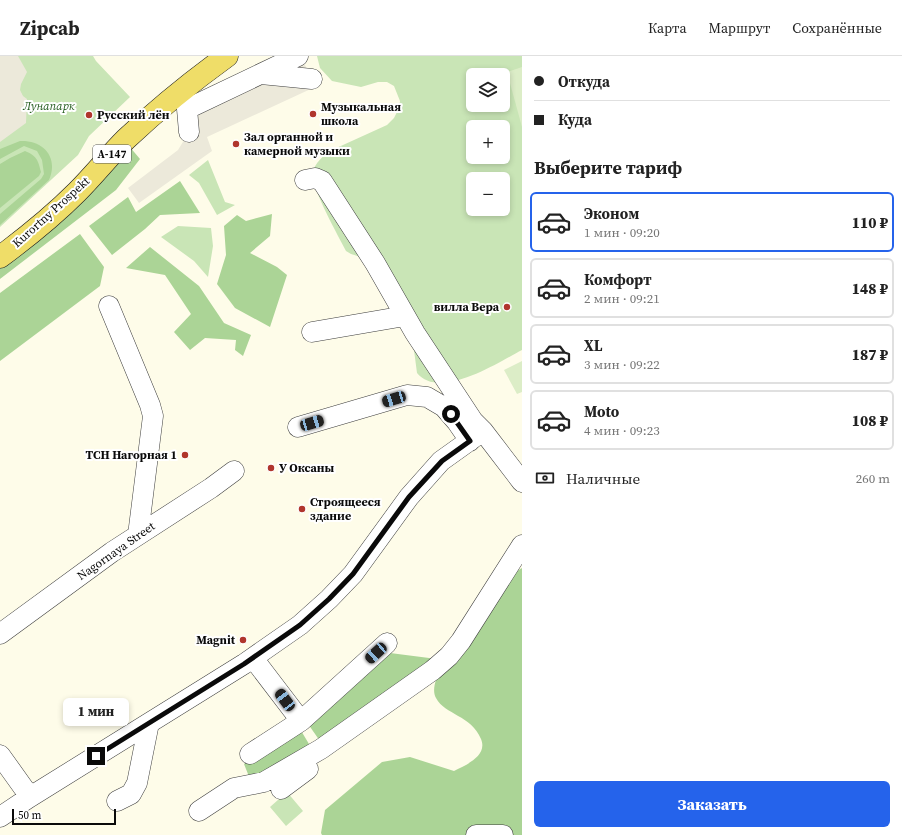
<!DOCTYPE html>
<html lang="ru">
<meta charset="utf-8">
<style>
body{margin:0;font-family:"Source Serif 4",serif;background:#f6f6f6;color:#222;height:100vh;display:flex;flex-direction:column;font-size:15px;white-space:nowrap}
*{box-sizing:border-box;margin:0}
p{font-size:13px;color:#767676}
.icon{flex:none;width:22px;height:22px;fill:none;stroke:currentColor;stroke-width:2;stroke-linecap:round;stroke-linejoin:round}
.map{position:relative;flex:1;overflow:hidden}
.side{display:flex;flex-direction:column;background:#fff;width:380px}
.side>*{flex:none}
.hud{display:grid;align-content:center;height:88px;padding:0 12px;background:#fff}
.fabs{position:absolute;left:466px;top:12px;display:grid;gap:8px}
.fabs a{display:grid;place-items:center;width:44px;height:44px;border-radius:6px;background:#fff;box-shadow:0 2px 6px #0003;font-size:20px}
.scale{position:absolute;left:12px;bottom:10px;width:104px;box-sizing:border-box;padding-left:4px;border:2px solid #0a0a0a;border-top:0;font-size:11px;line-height:14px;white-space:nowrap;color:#0a0a0a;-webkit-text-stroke:3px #fff;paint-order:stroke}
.end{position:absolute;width:18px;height:18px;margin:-9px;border:5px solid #0a0a0a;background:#fff;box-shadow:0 0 0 2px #fff}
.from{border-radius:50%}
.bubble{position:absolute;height:28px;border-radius:6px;background:#fff;box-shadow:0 2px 6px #0003;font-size:13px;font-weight:800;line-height:28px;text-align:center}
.car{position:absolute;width:12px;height:24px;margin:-12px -6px;border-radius:5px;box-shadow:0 0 3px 1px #0007;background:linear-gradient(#222 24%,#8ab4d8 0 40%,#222 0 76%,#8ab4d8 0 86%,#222 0)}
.hud b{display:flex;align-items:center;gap:14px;height:38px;font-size:15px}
.hud b+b{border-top:1px solid #e0e0e0}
.hud i{width:10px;height:10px;background:#222}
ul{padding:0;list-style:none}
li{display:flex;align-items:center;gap:12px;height:60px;margin:0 8px 6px;padding:0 4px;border:2px solid #e0e0e0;border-radius:6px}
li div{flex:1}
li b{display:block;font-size:15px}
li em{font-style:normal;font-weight:800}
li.current{border-color:#2563eb}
li>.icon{width:36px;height:36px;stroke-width:1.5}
h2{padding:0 12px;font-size:18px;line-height:48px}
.pay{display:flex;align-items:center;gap:10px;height:44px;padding:0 12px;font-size:15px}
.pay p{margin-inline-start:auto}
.button{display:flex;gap:8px;margin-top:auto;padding:8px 12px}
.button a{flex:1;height:46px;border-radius:6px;background:#2563eb;color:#fff;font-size:16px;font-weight:800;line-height:46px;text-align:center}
header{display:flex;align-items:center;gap:24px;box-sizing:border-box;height:56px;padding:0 20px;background:#fff;border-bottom:1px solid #e0e0e0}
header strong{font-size:19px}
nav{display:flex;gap:22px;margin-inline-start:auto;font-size:14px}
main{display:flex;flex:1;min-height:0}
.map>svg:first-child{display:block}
.green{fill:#c9e5b6;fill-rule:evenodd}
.forest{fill:#abd496}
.pitch{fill:#dcedc7}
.plaza{fill:#ece9da}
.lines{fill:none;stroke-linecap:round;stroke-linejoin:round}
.minor-casing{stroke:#3d3d3d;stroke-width:21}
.major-casing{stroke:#1b1b1b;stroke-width:23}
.minor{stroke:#fff;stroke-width:20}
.major{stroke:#efdd68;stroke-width:22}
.route{stroke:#0a0a0a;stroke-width:5}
.poi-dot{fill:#b0352d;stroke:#fff;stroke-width:1.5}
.labels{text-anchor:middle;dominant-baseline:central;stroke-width:4;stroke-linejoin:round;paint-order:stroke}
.shield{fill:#fff;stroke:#545454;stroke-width:1}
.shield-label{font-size:11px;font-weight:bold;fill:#0a0a0a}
.park-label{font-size:12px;font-style:italic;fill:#265d20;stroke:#fff}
.poi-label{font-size:12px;font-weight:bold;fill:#0a0a0a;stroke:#fff;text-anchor:start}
.street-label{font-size:12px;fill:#0a0a0a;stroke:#fff}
</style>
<header>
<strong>Zipcab</strong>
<nav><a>Карта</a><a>Маршрут</a><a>Сохранённые</a></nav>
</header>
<main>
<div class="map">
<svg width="522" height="779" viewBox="0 0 522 779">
<rect width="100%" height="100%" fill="#fefce9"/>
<path class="green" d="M0,0H93L96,5L130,41L89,80L78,99L0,171Z
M317,0H522V294C499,306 440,345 417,317L412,279L364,202L351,198L346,195C338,179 311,132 313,117C314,107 324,99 332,94L387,69L394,62L399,52L400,45L394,30L387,26H378L361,31L332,25L320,12ZM473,19H503V49H473ZM473,71H503V101H473ZM473,123H503V153H473Z
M208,104L225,146L235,149L217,159L199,127L189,119Z
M178,170L211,172L213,190L208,221L194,205L161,181Z
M287,736L303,755L286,770L270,751Z"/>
<path class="forest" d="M20,85C43,84 59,101 49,124L0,169V158L41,123L44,118L42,104L37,95L24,90L0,103V93Z
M129,90L140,103L116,134L0,223V211Z
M25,95C37,100 38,104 41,116L39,120L0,152V108L10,102Z
M180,125L200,157L160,159L145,173L112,199L89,170L128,141L136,156Z
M272,158L270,180L250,197L277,211L287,219L270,271L235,252L217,228L226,199L224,170L237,159L246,165Z
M80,178L104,211L100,230L0,305V237Z
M150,191L199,230L224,267L251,279L243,300L235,294L236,284L205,282L190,294L174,276L191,258L165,219L126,212Z
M522,512V779H322L321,777L325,754L382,706L410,701L454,715C466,709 488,700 481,683C471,659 445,659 436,642C433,637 434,630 436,624L517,515Z
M390,597L437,603L322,688L306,665Z
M300,673L312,693L250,723L244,708Z"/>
<path class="pitch" d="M522,11V71L507,16Z
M522,305V336L517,338L504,314Z"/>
<path class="plaza" d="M0,0H18L27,16L21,28L20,34L23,40L27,43L26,67L0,86Z
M301,0L315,31L207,81L212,95L139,147L128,132L178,94L189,76L187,53Z"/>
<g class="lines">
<g class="minor-casing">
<path id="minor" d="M261,18L312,23
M189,76L187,53L298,0
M305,124L315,122L322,125L375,207L415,277L473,365L483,375L522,426
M109,250L150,349L153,360L138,479
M312,276L405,260
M298,371L407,339L427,341L444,351L457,366L470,385
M0,578L112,496L211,432L234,415
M253,602L301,665L387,587
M250,698L301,665
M0,699L30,741
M281,733L308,713
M117,745L131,738L137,727L149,667
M199,755L234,732L264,726L321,693L433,614L449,600L461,585L522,489
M0,761L30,741L244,608L300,569L329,543L353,518L409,441L441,405L483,375
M476,779H503"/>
</g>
<g class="major-casing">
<path id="major" d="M0,201C27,181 53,160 77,136C94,119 109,100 126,83C158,53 191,26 227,0"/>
</g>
<use href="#minor" class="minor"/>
<use href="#major" class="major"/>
</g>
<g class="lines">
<path class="route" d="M96,700L244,608L300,569L329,543L353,518L409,441L442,405L470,385L451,358"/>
</g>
<g class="poi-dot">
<circle cx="313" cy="58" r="4"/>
<circle cx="89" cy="59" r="4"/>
<circle cx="236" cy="88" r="4"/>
<circle cx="507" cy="251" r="4"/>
<circle cx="185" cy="399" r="4"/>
<circle cx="271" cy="412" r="4"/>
<circle cx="302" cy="453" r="4"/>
<circle cx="243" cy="584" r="4"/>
</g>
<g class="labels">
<rect class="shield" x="93" y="89" width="38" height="18" rx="3"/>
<g class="shield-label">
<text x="112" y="98">А-147</text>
</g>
<g class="park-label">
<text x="49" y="50">Лунапарк</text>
</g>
<g class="poi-label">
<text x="321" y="51">Музыкальная<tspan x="321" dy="14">школа</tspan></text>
<text x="97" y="59">Русский лён</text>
<text x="244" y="81">Зал органной и<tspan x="244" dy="14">камерной музыки</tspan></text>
<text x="499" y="251" text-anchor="end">вилла Вера</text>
<text x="177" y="399" text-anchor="end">ТСН Нагорная 1</text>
<text x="279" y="412">У Оксаны</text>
<text x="310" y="446">Строящееся<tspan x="310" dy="14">здание</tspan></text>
<text x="235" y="584" text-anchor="end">Magnit</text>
</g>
<g class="street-label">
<text transform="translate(51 156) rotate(-42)">Kurortny Prospekt</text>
<text transform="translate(116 495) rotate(-35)">Nagornaya Street</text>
</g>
</g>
</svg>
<div class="fabs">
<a><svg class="icon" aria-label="layers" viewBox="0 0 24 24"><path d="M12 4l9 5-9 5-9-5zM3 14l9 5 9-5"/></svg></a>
<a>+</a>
<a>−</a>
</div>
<div class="scale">50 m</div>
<i class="end from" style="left:451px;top:358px"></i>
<i class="end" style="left:96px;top:700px"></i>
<div class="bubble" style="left:63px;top:642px;width:66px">1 мин</div>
<i class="car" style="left:394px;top:343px;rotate:253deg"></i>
<i class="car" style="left:312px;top:367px;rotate:74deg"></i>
<i class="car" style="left:376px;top:597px;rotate:228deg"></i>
<i class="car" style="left:285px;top:644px;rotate:323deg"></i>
</div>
<section class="side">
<div class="hud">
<b><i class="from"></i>Откуда</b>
<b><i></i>Куда</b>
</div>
<h2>Выберите тариф</h2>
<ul>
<li class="current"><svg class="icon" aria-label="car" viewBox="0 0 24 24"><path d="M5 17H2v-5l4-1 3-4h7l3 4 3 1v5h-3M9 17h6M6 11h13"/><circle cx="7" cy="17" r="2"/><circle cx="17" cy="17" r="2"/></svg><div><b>Эконом</b><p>1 мин · 09:20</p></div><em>110 ₽</em></li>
<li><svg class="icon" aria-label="car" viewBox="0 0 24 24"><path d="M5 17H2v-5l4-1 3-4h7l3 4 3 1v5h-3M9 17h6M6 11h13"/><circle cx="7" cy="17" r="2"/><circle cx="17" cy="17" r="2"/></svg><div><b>Комфорт</b><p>2 мин · 09:21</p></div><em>148 ₽</em></li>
<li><svg class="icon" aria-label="car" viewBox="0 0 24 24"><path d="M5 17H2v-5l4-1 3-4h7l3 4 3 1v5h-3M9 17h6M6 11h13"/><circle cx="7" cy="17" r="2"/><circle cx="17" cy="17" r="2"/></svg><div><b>XL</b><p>3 мин · 09:22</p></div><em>187 ₽</em></li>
<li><svg class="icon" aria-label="car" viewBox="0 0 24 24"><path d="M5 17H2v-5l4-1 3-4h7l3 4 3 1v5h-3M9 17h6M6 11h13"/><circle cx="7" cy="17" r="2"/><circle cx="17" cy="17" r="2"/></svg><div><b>Moto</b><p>4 мин · 09:23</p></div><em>108 ₽</em></li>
</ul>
<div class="pay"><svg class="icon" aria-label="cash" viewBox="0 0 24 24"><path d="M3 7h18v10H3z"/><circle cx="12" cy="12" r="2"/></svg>Наличные<p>260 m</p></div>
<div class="button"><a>Заказать</a></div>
</section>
</main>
